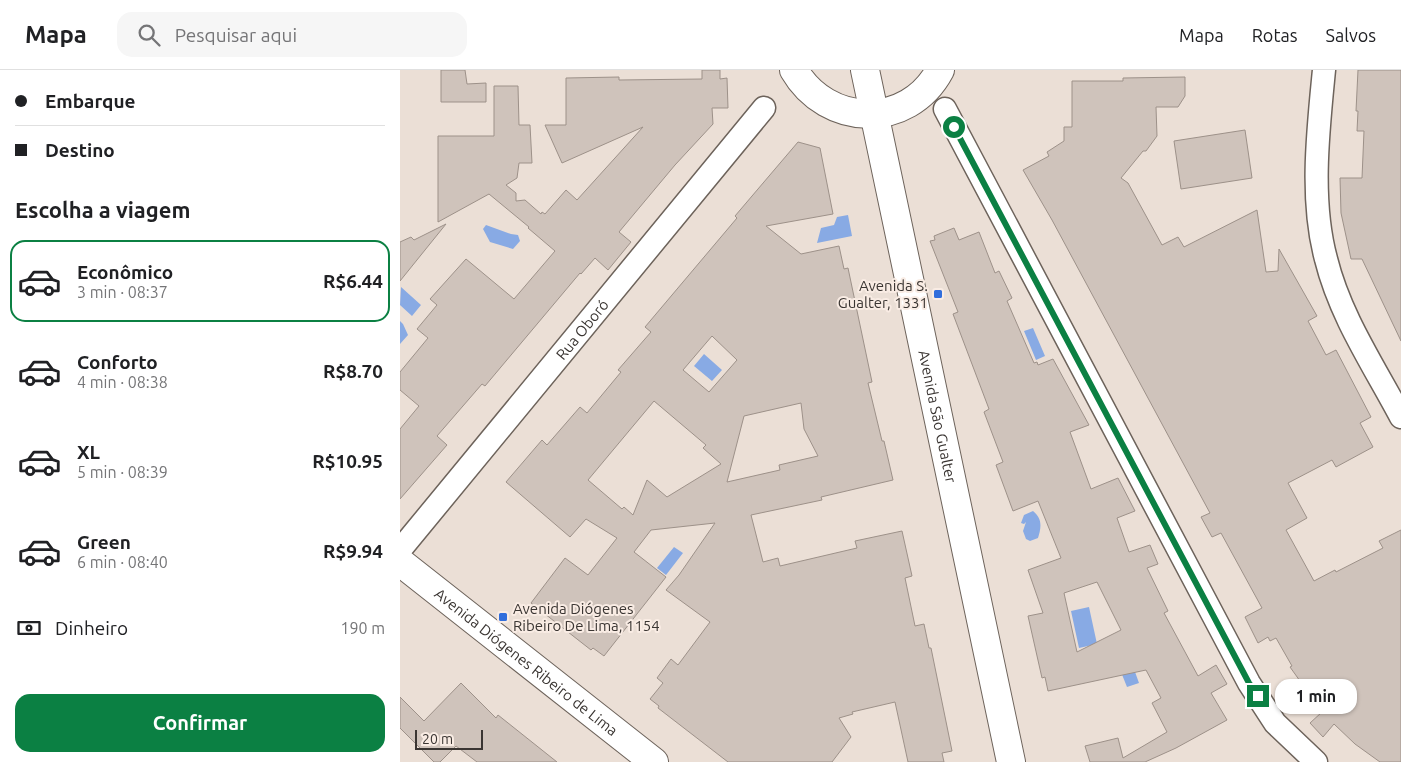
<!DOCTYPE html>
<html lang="pt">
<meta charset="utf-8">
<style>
body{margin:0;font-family:Ubuntu,sans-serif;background:#f6f6f6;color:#202124;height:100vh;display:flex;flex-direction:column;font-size:19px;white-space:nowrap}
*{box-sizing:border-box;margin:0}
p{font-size:16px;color:#757577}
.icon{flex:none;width:28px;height:28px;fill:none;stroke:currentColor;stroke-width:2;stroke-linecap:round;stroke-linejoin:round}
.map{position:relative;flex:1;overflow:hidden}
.panel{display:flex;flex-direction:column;background:#fff;width:400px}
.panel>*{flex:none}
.guide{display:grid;align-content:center;height:110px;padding:0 15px;background:#fff}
.scale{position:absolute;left:15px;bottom:12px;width:68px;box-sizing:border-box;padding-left:5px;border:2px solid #3a3532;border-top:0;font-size:14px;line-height:18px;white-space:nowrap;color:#3a3532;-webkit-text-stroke:4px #f9ece4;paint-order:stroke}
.end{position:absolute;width:22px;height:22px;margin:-11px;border:6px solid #0b8043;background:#fff;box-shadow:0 0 0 2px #fff}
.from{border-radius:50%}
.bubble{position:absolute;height:35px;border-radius:15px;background:#fff;box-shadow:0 1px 4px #0004;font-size:16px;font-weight:600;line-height:35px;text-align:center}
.guide b{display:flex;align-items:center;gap:18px;height:48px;font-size:19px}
.guide b+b{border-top:1px solid #e0e0e0}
.guide i{width:12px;height:12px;background:#202124}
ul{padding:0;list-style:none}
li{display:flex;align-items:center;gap:15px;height:82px;margin:0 10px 8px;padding:0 5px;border:2px solid transparent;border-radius:15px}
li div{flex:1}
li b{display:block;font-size:19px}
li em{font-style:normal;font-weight:600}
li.current{border-color:#0b8043}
li>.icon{width:45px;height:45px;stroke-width:1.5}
h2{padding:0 15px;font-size:22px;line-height:60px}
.pay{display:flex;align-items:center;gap:12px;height:55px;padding:0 15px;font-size:19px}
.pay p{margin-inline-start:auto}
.action{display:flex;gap:10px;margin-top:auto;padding:10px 15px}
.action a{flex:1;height:58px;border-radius:15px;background:#0b8043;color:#fff;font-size:20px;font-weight:600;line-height:58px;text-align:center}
header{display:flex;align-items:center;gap:30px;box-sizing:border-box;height:70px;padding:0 25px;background:#fff;border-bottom:1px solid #e0e0e0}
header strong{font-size:24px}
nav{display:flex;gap:28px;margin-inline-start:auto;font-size:18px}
.search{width:350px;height:45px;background:#f6f6f6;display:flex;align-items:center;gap:12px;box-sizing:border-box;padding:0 18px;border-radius:15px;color:#757577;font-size:19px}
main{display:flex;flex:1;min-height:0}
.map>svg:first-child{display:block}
.water{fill:#88aae4}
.building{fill:#cfc3bb;stroke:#9d9189;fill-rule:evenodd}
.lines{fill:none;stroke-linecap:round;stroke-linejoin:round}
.street-casing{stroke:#6d635b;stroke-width:25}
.secondary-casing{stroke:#6d635b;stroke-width:30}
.street{stroke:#fff;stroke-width:22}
.secondary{stroke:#fff;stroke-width:28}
.route{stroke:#0b8043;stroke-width:6}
.poi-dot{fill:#316edc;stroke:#f9ece4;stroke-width:2}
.labels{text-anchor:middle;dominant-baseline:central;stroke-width:4;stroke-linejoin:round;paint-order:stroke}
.poi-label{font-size:15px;fill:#3a3532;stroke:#f9ece4;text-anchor:end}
.street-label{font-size:15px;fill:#3a3532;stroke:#f9ece4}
</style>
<header>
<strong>Mapa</strong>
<div class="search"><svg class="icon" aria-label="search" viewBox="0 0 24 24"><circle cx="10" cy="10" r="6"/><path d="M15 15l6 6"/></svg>Pesquisar aqui</div>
<nav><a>Mapa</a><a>Rotas</a><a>Salvos</a></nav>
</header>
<main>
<section class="panel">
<div class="guide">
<b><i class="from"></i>Embarque</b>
<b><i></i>Destino</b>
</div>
<h2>Escolha a viagem</h2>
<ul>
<li class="current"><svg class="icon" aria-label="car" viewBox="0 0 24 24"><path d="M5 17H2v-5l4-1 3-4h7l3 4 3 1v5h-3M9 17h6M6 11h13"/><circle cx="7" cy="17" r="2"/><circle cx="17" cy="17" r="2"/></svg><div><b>Econômico</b><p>3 min · 08:37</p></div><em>R$6.44</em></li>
<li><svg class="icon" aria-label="car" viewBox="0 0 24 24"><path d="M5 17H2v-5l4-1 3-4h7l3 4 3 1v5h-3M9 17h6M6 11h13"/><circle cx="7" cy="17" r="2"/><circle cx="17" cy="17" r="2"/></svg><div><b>Conforto</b><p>4 min · 08:38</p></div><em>R$8.70</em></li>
<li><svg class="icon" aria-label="car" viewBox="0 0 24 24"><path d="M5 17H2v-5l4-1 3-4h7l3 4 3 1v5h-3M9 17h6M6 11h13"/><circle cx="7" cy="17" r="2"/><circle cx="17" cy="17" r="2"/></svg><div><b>XL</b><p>5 min · 08:39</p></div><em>R$10.95</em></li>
<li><svg class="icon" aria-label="car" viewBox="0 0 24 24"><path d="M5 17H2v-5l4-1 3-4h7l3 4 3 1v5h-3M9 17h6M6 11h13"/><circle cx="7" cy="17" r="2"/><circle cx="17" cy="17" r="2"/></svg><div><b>Green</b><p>6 min · 08:40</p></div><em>R$9.94</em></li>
</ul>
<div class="pay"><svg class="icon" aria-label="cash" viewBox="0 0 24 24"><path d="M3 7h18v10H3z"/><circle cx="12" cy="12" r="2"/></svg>Dinheiro<p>190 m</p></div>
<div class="action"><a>Confirmar</a></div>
</section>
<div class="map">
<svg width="1001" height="692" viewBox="0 0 1001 692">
<rect width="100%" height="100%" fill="#ebdfd6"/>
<path class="water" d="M448,145L452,166L417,173L421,158L434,155L437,147Z
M86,155L111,164L118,165L120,171L113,179L90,172L83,159Z
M1,217L21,235L12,246L0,235Z
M0,251L3,254L8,265L0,274Z
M633,258L645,286L636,290L624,261Z
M304,284L322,300L312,311L294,296Z
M633,441C643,449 641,458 638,468L630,471L626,469L623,461L626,452L624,454L621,453L624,445Z
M274,477L283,483L266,505L257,498Z
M689,537L697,574L679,578L671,541Z
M730,588L739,613L727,617L717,592Z"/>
<path class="building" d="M41,0H65L67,14L86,13V32H41Z
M302,0H320V9L327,8L328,38H312L313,54L275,95L219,162L231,172L208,200L195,188L181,204L180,203L85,316L82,314L37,366L47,375L0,429V359L19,336L0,320V302L28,268L17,259L37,235L30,229L66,189L114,229L155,181L128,158L129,157L89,124L38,152V66H94V16H118L119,55H130L132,93H119L117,108L106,115L116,123V131L125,130L141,144L142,142L145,144L166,120L177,130L243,57L162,93L145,55H166V8L219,7V10L302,9Z
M958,0H1001V271L962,189H951L941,143L940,108H962L964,61H957L958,41H956Z
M785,7V26L778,37H756L757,66L746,81H743L721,108L728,113L762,175L778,167L784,177L857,140L866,202L878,201L879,179L917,246L908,251L926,285L936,280L971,347L960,353L973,377L936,397L932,390L888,413L907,448L886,460L914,511L935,500L936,502L983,478L979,471L1001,460V692H980L955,674L934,654L923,667L910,653L922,642L890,597L892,596L876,568L870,571L868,567L858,573L845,547L862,538L821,463L812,467L801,447L810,443L652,150L623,100L649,86L647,82L664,71V57H672V11H723V8Z
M845,60L852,108L781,119L774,71Z
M398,72L420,78L433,144L366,156L401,184L439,176L444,199L448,198L472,312L468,313L482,371H484L493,410L421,427L422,430L351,445L363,492L378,488L380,496L457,478L455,471L502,461L512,506L505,508L515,556L524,554L529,578H531L552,681L542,683L544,692H508L495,632L452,642L453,644L439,648L451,667L432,692H328L258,638L259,636L250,629L263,613L257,608L271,589L278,595L310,552L266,520L279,505L315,453L251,460L234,482L266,507L204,586L193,578L191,580L131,533L165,488L188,505L217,468L186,449L170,467L106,412L142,370L147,375L180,337L187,343L221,302L218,300L251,262L245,257L337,148L335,146ZM312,266L337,290L309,322L283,300ZM254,331L306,375L303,378L321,394L267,427L247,410L233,445L224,437L222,439L188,410ZM401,333L404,359L418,386L379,395L380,400L327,412L344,346Z
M46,154L0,211V172L11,167L14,170Z
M554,158L559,170L579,162L595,203L599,201L612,228L607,231L634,293L637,292L638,295L653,289L689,355L670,362L691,419L718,408L735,441L717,448L729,482L750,475L758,494L747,498L768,541L764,543L798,606L816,595L827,614L811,623L827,650L776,678L745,692H690L685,676L718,668L723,688L767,662L752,633L761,628L746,600L648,621L645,607L642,608L628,546L643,543L628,500L661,488L638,431L613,441L596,395L603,392L584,342L589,339L553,244L558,242L530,171L535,170L534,166ZM697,512L721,560L677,582L664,523Z
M61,613L96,648L98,645L157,692H77L56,676L40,692H34L0,658V627L24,651Z"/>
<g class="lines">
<g class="street-casing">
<g id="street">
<path d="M924,0C918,61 910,130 926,189C940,246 974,296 1001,347"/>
<path d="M545,39L849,613L875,653L916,692"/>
<path id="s1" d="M0,480L364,38"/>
</g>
</g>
<g class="secondary-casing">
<g id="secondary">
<path d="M394,0C427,57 508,60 540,0"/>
<path id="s2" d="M465,0L611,692"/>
<path id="s3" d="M0,492L254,692"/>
</g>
</g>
<use href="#street" class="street"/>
<use href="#secondary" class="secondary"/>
</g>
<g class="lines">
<path class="route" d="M554,57L849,613L858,626"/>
</g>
<g class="poi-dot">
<rect x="533" y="219" width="10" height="10" rx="2.5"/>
<rect x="98" y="542" width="10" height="10" rx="2.5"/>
</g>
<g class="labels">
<g class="poi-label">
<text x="528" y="215">Avenida S.<tspan x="528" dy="17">Gualter, 1331</tspan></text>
<text x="113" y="538" text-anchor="start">Avenida Diógenes<tspan x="113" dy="17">Ribeiro De Lima, 1154</tspan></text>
</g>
<g class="street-label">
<text stroke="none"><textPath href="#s1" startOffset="286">Rua Oboró</textPath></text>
<text stroke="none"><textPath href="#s2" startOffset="354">Avenida São Gualter</textPath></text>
<text stroke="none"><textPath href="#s3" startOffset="161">Avenida Diógenes Ribeiro de Lima</textPath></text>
</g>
</g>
</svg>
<div class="scale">20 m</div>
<i class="end from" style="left:554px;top:57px"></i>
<i class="end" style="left:858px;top:626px"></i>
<div class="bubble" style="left:875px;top:609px;width:82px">1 min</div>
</div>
</main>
